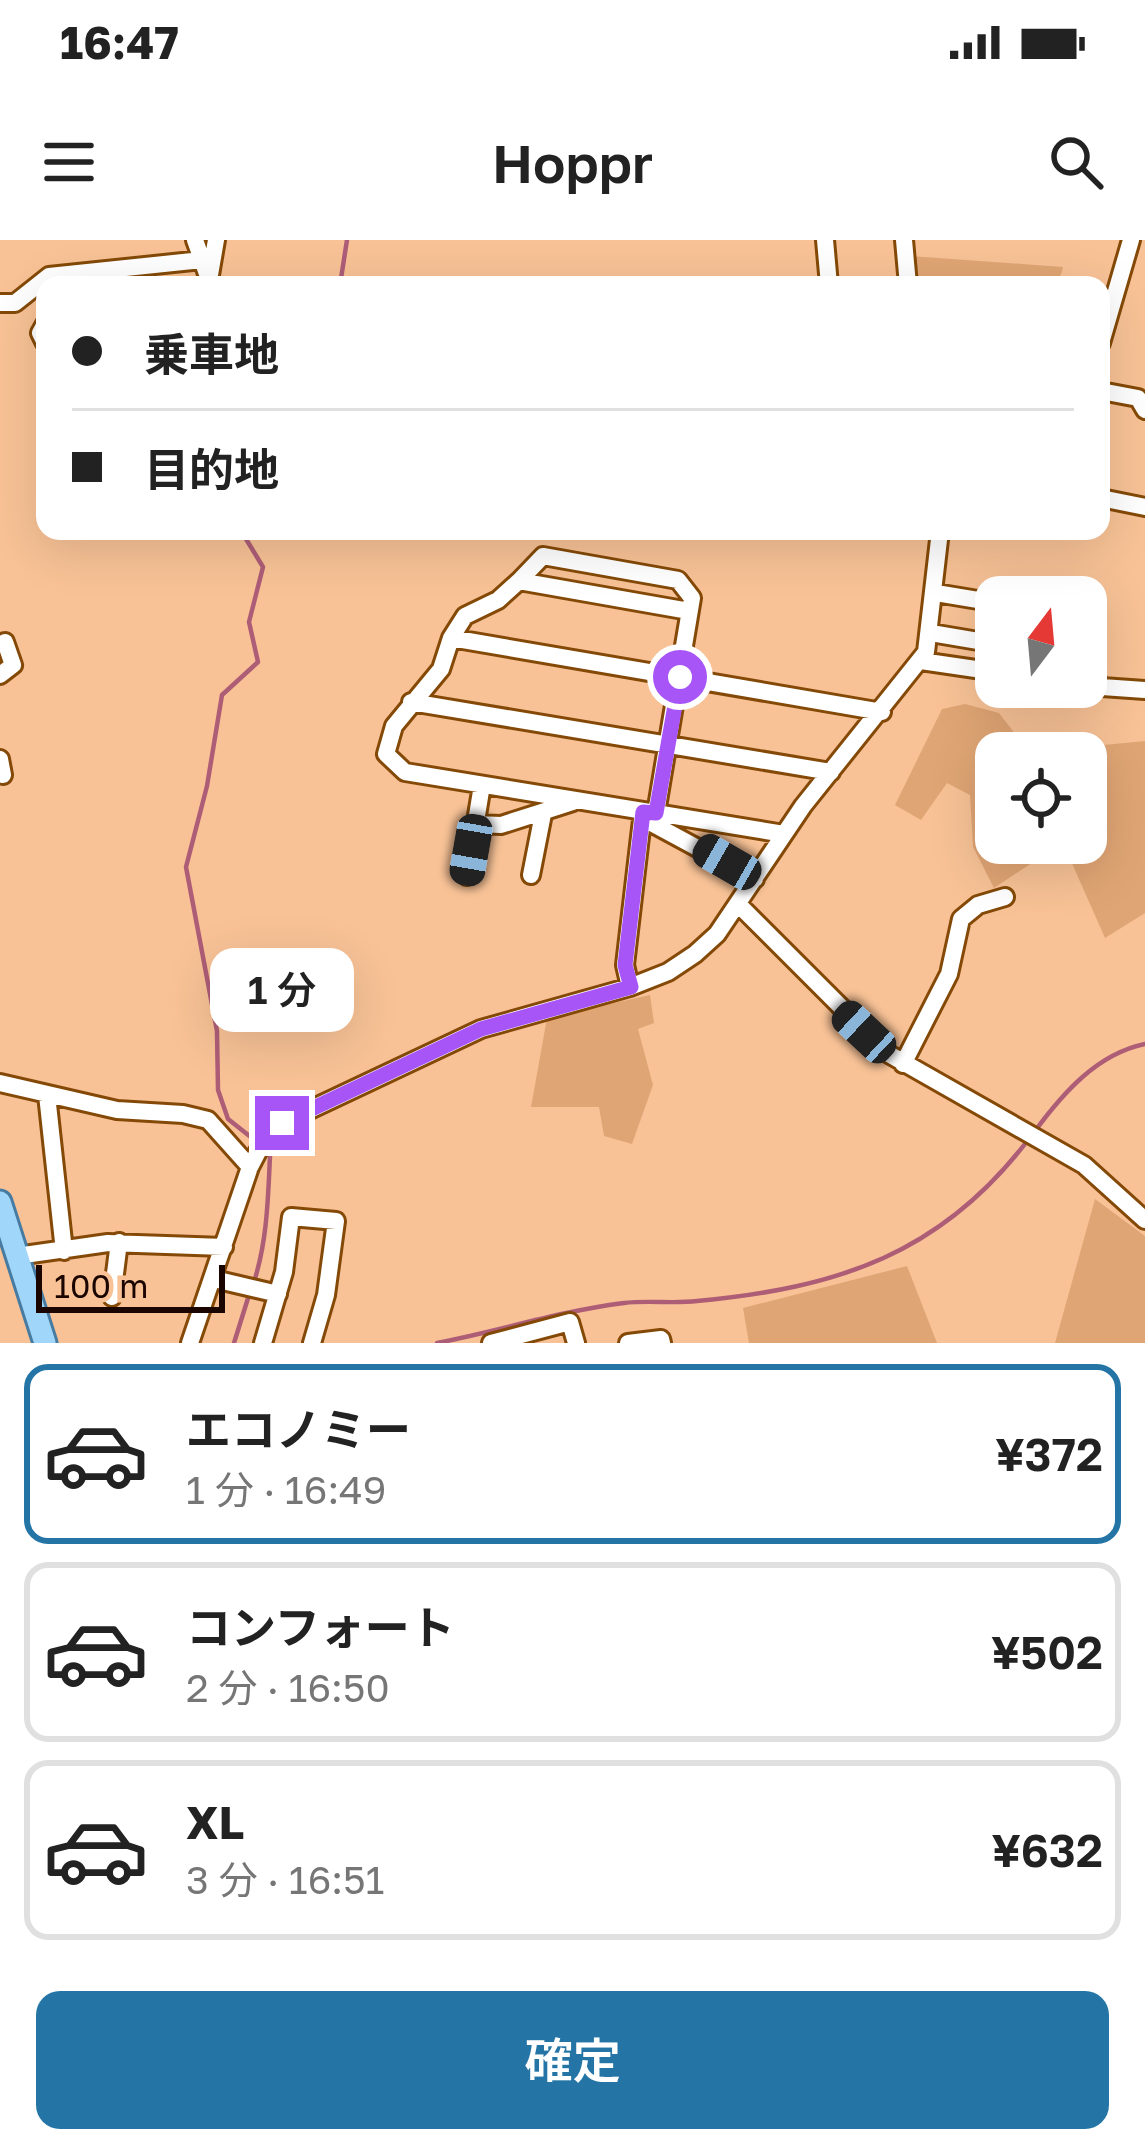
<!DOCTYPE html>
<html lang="ja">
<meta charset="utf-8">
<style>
body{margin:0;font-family:"Golos Text","Noto Sans JP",sans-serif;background:#f6f6f6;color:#222;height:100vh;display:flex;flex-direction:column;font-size:45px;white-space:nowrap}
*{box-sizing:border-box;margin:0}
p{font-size:39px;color:#767676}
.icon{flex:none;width:66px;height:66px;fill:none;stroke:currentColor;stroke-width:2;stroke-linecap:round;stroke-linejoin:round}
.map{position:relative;height:1103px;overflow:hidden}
.side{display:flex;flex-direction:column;background:#fff;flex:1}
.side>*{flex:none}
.guide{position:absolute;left:36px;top:36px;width:1074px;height:264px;border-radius:24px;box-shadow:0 12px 48px #0002;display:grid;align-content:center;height:264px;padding:0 36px;background:#fff}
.needle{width:78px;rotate:16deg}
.buttons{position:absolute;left:975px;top:336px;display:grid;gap:24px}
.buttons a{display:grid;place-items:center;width:132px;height:132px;border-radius:24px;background:#fff;box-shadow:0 12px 48px #0002;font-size:60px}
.scale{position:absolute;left:36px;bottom:30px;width:189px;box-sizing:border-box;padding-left:12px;border:6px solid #1b0500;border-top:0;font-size:33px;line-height:42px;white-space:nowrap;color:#1b0500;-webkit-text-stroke:9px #f8c296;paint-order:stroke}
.end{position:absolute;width:54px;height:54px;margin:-27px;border:15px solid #a855f7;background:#fff;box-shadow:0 0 0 6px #fff}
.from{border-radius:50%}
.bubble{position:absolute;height:84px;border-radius:24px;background:#fff;box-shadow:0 12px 48px #0002;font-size:39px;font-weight:600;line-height:84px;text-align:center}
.car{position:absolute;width:36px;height:72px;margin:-36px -18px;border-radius:15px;box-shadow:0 0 9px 3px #0007;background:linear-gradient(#222 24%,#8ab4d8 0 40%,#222 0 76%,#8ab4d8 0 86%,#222 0)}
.guide b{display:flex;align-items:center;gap:42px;height:114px;font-size:45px}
.guide b+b{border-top:3px solid #e0e0e0}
.guide i{width:30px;height:30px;background:#222}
ul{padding:21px 0 0;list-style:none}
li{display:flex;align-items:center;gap:36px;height:180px;margin:0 24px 18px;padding:0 12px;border:6px solid #e0e0e0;border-radius:24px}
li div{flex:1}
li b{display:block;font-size:45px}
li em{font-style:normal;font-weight:600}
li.current{border-color:#2475a6}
li>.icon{width:108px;height:108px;stroke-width:1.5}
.primary-button{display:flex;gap:24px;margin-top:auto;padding:24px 36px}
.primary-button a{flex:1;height:138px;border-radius:24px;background:#2475a6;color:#fff;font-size:48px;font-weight:600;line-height:138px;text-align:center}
.status{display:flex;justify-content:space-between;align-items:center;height:84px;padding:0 60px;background:#fff;direction:ltr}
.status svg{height:33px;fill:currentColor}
header{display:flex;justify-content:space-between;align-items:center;height:156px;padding:0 36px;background:#fff;font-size:54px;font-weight:600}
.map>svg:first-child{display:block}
.green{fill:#e0a574}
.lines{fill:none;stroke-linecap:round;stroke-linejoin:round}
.stream{stroke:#ae5d77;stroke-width:4.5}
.minor-casing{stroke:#844906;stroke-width:22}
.major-casing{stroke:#487ba1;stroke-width:27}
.path{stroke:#a87e60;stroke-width:3;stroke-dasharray:9 9;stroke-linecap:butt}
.minor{stroke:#fff;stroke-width:16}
.major{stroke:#a0d6fa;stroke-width:21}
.route{stroke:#a855f7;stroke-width:15}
</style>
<div class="status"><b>16:47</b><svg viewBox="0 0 49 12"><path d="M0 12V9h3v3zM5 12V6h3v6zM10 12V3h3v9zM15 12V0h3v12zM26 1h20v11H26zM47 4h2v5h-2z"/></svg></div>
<header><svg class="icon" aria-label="menu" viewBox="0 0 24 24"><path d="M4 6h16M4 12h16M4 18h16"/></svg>Hoppr<svg class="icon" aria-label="search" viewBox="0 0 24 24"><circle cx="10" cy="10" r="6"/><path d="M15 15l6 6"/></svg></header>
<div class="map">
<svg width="1145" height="1103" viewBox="0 0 1145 1103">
<rect width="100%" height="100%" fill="#f8c296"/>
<path class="green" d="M910,16L1063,27L1058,45H913Z
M965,464L999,473L1030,513H996V603H1062L994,648L973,607L970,555L947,543L921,580L895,565L942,469Z
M1145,501V673L1105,698L1063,603H1086V513H1082L1104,505Z
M650,755L654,783L638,789L653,845L632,904L604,896L599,867H531L547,778Z
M1095,959L1145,996V1103H1055Z
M907,1026L937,1103H749L743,1068Z"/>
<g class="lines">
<path class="stream" d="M340,45L347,0
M245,291L243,294L263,327L249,382L258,422L222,455L207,546L186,627L217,791L218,850L228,879L257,902
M1035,891C1063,853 1097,814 1145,804
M253,1045C267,1003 268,960 270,916L265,910
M234,1103L249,1055
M437,1103C499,1091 560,1071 624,1063C648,1060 673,1064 697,1061C839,1048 942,1013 1028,900"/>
<g class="minor-casing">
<path id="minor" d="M195,0L211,45
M825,0L829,45
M904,0L908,45
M210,35L216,0
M0,63H15L49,36L202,20
M45,84L40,93L45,103
M1101,103L1131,0
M1101,151L1138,158L1145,170
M1101,258L1145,267
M519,341L543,316L678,340L692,358L656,573
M936,353L996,363
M689,371L519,341L498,360L465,376L451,398L441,429L394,486L386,514L405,532L784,594
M931,393L990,403L996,397
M451,398L882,472
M921,421L996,432
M0,435L13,425L5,402
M1086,438H1095L1102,447L1145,450
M411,462L831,532
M0,519L3,535
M642,578L755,639
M475,584L501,585L573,562
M531,635L543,574
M467,636L482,545
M739,665L887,813L1084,925L1145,980
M630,747L625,725L643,571
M903,824L949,734L961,679L978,665L1005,657
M0,843L117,870L183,874L208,880L250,927
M47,855L64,1011
M17,1016L108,1003L224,1007
M214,1039L278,1054
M112,1057L119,1002
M190,1103L250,927L263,902L282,883L481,789L630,747L668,732L695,714L717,694L803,566L926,412L940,291
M263,1103L284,1032L291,977L336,981L326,1055L312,1103
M491,1103L570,1082L576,1103
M628,1103L661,1099L662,1103"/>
</g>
<g class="major-casing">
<path id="major" d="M0,962L45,1103"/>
</g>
<path class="path" d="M723,44L726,45"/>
<use href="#minor" class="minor"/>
<use href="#major" class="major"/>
</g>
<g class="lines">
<path class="route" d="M282,883L481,789L631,747L625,725L643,572L656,573L680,437"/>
</g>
</svg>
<div class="buttons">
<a><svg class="needle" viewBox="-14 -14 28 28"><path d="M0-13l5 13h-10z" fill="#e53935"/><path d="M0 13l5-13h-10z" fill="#767676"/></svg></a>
<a><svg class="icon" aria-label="locate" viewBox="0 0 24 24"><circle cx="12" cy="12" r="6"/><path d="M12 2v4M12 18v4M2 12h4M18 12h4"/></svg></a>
</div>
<div class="scale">100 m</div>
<i class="end from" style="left:680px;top:437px"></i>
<i class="end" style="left:282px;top:883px"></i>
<div class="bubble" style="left:210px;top:708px;width:144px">1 分</div>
<i class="car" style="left:471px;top:610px;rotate:190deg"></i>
<i class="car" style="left:727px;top:622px;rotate:300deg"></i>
<i class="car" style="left:864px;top:792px;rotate:313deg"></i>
<div class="guide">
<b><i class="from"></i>乗車地</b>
<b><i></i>目的地</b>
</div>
</div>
<section class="side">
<ul>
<li class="current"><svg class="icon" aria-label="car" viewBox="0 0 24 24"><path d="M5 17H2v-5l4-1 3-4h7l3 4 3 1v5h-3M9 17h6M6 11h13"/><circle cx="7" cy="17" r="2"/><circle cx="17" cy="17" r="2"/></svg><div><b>エコノミー</b><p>1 分 · 16:49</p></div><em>¥372</em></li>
<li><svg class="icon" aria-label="car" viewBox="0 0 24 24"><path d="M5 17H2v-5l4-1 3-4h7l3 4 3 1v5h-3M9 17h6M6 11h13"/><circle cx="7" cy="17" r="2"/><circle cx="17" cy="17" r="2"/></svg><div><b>コンフォート</b><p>2 分 · 16:50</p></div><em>¥502</em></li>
<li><svg class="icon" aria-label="car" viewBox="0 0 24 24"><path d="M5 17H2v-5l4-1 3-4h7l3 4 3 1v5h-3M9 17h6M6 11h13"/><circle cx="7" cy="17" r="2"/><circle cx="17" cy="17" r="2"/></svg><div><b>XL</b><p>3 分 · 16:51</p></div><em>¥632</em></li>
</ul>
<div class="primary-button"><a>確定</a></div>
</section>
